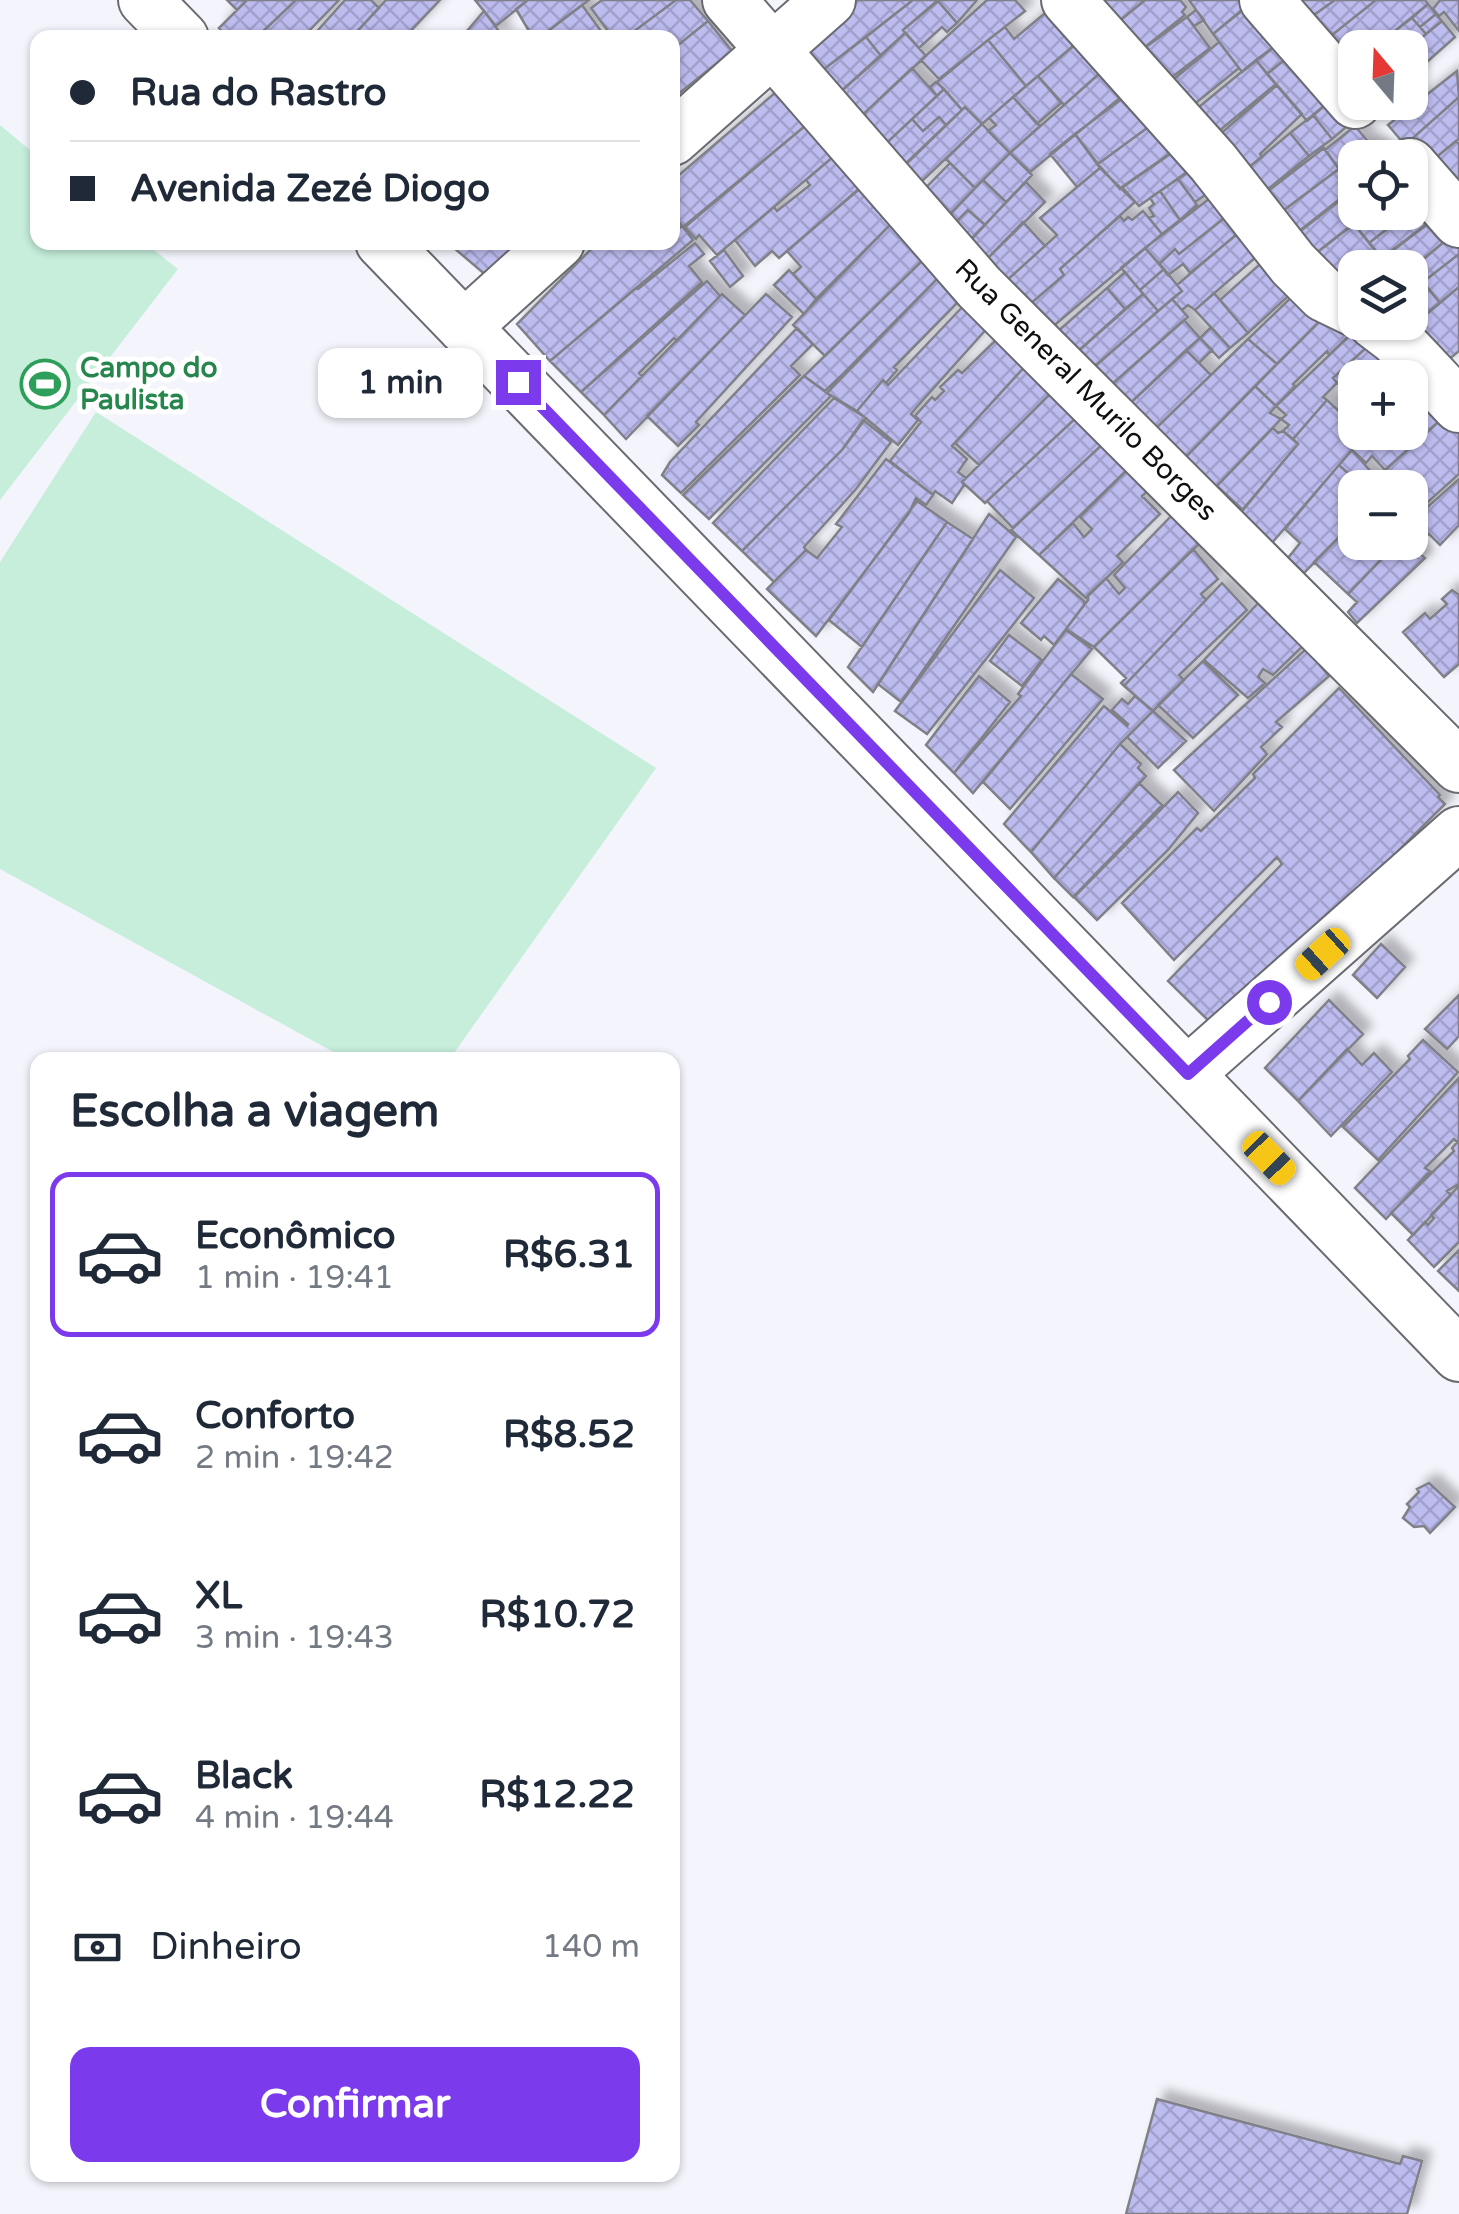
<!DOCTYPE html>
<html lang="pt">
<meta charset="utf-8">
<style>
body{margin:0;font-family:"Varela Round",sans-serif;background:#f6f6f7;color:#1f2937;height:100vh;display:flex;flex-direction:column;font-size:38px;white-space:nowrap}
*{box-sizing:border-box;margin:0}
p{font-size:32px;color:#747a83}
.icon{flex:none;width:55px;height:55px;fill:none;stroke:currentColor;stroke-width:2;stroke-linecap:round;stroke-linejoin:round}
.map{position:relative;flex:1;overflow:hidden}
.drawer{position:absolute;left:30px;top:1052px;width:650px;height:1130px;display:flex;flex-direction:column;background:#fff;border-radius:20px;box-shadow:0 2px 8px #0004}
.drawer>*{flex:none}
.guide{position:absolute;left:30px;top:30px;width:650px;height:220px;border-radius:20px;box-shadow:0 2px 8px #0004;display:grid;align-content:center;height:220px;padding:0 40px;background:#fff}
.needle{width:65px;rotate:341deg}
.controls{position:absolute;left:1338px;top:30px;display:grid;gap:20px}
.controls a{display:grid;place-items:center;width:90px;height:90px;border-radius:20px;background:#fff;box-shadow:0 2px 8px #0004;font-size:50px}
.end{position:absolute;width:45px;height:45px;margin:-22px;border:12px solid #7c3aed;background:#fff;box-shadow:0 0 0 5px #fff}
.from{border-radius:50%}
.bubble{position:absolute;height:70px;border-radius:20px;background:#fff;box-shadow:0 2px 8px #0004;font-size:32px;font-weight:700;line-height:70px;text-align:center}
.car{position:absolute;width:30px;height:60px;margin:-30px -15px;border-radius:12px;box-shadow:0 0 8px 2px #0007;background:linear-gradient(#f5c518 24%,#345 0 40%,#f5c518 0 76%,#345 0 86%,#f5c518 0)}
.guide b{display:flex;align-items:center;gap:35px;height:95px;font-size:38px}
.guide b+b{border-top:2px solid #e0e1e3}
.guide i{width:25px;height:25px;background:#1f2937}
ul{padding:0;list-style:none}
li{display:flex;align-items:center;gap:30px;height:165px;margin:0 20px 15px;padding:0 20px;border:5px solid transparent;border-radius:20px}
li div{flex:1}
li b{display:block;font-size:38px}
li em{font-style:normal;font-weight:700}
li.selected{border-color:#7c3aed}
li>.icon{width:90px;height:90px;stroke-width:1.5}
h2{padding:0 40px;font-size:45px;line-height:120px}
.pay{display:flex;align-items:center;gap:25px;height:110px;padding:0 40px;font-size:38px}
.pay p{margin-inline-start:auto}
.button{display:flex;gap:20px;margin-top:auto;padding:20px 40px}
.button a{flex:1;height:115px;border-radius:20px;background:#7c3aed;color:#fff;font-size:40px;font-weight:700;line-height:115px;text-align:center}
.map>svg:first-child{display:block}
.pitch{fill:#c6eedb}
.building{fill:url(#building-cross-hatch);stroke:#808088;stroke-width:2.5;filter:url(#shadow)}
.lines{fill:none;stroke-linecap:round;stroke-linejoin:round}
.street-casing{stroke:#6a6a71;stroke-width:56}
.street{stroke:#fff;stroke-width:52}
.route{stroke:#7c3aed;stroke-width:12}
.labels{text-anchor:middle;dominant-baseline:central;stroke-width:10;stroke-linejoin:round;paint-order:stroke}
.leisure-label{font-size:28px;font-weight:bold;fill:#27864d;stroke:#fff;text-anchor:start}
.street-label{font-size:28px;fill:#0f0f11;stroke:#fff}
</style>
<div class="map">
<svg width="1459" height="2214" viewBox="0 0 1459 2214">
<defs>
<pattern id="building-cross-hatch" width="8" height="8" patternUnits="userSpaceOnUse" patternTransform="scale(2.5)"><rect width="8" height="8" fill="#bdbcef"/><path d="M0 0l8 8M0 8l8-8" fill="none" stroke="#a1a0cc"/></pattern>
<filter id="shadow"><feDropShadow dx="9" dy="-9" stdDeviation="5" flood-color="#0004"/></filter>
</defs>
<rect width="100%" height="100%" fill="#f4f4fc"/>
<path class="pitch" d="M0,125L37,156L38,242L145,243L178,269L0,500Z
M96,412L656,768L449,1060H348L0,869V562Z"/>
<path class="building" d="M227,0H247L237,10Z
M247,0H296L256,38H228L219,28Z
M296,0H339L302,38H256Z
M345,0H371L379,8L351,38H311Z
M386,0H440L404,38H351Z
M475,0H528L496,26Z
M528,0H589L539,38H533L516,9Z
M602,0H676L625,38H613L591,8Z
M676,0H690L708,21L672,50V38H625Z
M846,0H913L819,73L804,54Z
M913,0H938L903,30L905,33L881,56L866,37Z
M977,0L957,23L938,1V0Z
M987,0H1015L1025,11L939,79L921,60Z
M1082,0H1142L1144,1L1112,27Z
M1145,0H1180L1186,7L1182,12L1185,15L1135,55L1112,27Z
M1189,0H1246L1249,4L1213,34Z
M1287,0H1335L1304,22Z
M1335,0H1376L1327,39L1304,22Z
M1376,0H1425L1428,4L1374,48H1355V63L1327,39Z
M1440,0H1459V31L1444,12L1439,16L1433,9Z
M938,1L957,23L947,32L942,27L919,48L903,30Z
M1254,1L1283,40L1242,72L1213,34Z
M1428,4L1436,14L1420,27L1412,18Z
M582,5L606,38H539L566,17Z
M1051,8L1086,35L1026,86L988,40L1005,27L1014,39Z
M1196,10L1204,20L1194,26L1187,17Z
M484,11L504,38H461Z
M1436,14L1442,21L1426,34L1420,27Z
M1187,17L1210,48L1159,87L1135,55Z
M1412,18L1426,34L1409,48H1396L1387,37Z
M708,21L732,51L672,99V50Z
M1442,21L1455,37L1410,77L1409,48Z
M905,33L926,56L857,120L837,95Z
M1086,35L1110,64L1064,105L1038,76Z
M866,37L881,56L837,95L819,73Z
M1387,37L1396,48H1374Z
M988,40L1026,86L982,124L965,107L962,110L937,82Z
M1283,40L1293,53L1267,74L1256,60Z
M1219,42L1239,68L1181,115L1162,89Z
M1293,53L1332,99L1307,121L1267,74Z
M1256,60L1276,84L1208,140L1188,116Z
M912,68L937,96L878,151L854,123Z
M1457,71L1459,97L1405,145L1388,125Z
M1099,74L1121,97L1030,172L1010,153Z
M1038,76L1061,103L1037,124L1013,97Z
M936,82L944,89L937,96L930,87Z
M1277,85L1302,114L1260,154L1262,157L1241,173L1211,142Z
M944,89L962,110L946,125L939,117L923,131L912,119Z
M1135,89L1158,120L1098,164L1075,134Z
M776,92L805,126L683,227L673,215L672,181Z
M1013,97L1040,126L1010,153L988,131L996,125L989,118Z
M1459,97V139L1423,168L1405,145Z
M1332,99L1352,122L1332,139L1313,115Z
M965,107L982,124L917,186L901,169Z
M1313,115L1332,139L1309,156L1290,133Z
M939,117L946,125L896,173L878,151L912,119L923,131Z
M812,120L840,151L717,255L699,235L696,239L685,227Z
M1158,120L1179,148L1120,189L1098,164Z
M982,124L1010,153L975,188L946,159Z
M1355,126L1371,145L1339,169L1325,150Z
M1290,133L1309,156L1252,202L1235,179Z
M1075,134L1100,168L1077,187L1050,154Z
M1456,141L1459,144V198L1423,168Z
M1185,143L1201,162L1139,206L1122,187Z
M1375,144L1386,158H1355V169L1349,161Z
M1324,148L1339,169L1268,222L1263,195Z
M840,151L868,181L779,258L772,251L755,266L735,240L774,207L777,211L810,185L806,180Z
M1010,153L1032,175L1006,202L983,180Z
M950,163L975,188L939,225L914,200Z
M1344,165L1351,174L1355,171V187L1284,243L1268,222Z
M1100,168L1135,202L1060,269L1064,275L1022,311L1005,282L1057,235L1040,218Z
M1193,169L1211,191L1195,202L1178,179Z
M1178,179L1197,205L1180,220L1160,191Z
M983,180L1006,202L985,225L968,210L953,225L946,219Z
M1026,182L1045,202L985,261L968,242Z
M863,186L897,218L816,299L793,274L801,267L787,251Z
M1222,189L1237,208L1179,254L1175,249L1159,264L1145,248Z
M1160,191L1180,220L1162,234L1149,218L1154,216L1149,208L1154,204L1150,198Z
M1348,194L1352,199L1355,197V212H1368L1306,261L1289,240Z
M1420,204L1432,220L1382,258L1369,243Z
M1237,208L1252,222L1190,273L1183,264L1168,275L1159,264L1175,249L1179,254Z
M968,210L985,225L963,248L953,225Z
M1143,211L1162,234L1043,335L1022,311L1064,275L1060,269L1120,216L1124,221L1128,217L1132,220Z
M1368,212L1375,214L1408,212L1369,243L1354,224Z
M1023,222L1045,246L1005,282L985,261Z
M1429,223L1451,236L1410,270V268H1370Z
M891,224L923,260L825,356L793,325Z
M1354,224L1382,258L1370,268H1355V279L1340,290L1306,261Z
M682,226L693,240L550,361L517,324L598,242H653L657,248L664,242H672V234Z
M1245,227L1264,250L1195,310L1188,305L1182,310L1172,299L1182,291L1177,285Z
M1451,236L1459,242V254L1423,282L1412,269Z
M447,242H533L494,282Z
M695,243L704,254L689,266L702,282L581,392L550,361L636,288L638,289Z
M1145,248L1164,269L1140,290L1121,268Z
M724,250L743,276L730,287L710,261Z
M1459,254V287L1440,303L1423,282Z
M1269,256L1296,289L1248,333L1220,300Z
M923,260L939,277L843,374L825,391L804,376Z
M1164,269L1182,291L1158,311L1140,290Z
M789,270L816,299L804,314L774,285Z
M1125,272L1143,294L1125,309L1107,288Z
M1414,273L1426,286L1410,298V276Z
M939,277L961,299L894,367L897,370L886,383L883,380L857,411L827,393Z
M707,281L720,296L677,341L674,338L639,373L642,376L604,415L581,392Z
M1303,286L1328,313L1277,364L1248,339Z
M1426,286L1440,303L1401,335L1410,322V298Z
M1459,287V351L1441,366L1409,328Z
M1107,288L1125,309L1066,362L1048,340Z
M1214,293L1248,333L1230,348L1195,310Z
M722,294L745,315L626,439L604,415Z
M766,294L792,317L696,422L699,425L678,446L647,416Z
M1143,294L1158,311L1085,375L1066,362Z
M1172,299L1188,317L1109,387L1092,369Z
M969,300L990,325L915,409L911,414L918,420L898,445L857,411L883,380L888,385Z
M1331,310L1352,333L1329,355L1327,351L1293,384L1295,386L1276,406L1255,386Z
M1184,320L1200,338L1121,412L1102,393Z
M1364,322L1379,336L1333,378L1337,383L1323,397L1327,400L1293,439L1283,431L1289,425L1281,419L1286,415L1276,406Z
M1211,327L1230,348L1219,358L1200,338Z
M797,328L813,344L791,366L800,375L681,493L662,475L670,462Z
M1001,335L1028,363L952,446L967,459L958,472L966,478L962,482L964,485L952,503L935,491L933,495L890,461L921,422L915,416L932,397L935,400L944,391L940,387L958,370L962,373Z
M1379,336L1402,361L1383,378H1355V402L1333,378Z
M1200,338L1212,350L1199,363L1186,350Z
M1248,339L1277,364L1181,462L1151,433Z
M1186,350L1211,375L1151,433L1127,406Z
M1028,363L1054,390L979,465L955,443Z
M804,376L831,396L709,519L683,495Z
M1255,386L1276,406L1270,413L1281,419L1211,492L1181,462Z
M1054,390L1079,415L985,503L962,482Z
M1410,392L1447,414L1385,470L1372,456L1366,463L1352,450L1365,435L1362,432H1410Z
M834,398L866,418L842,450L742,551L713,523Z
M1327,400L1355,426V432L1365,435L1271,544L1238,515L1298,444L1293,439Z
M1447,414L1459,428V474L1428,502L1424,497L1418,502L1410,493V488H1405L1397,478L1392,484L1382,473Z
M1079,415L1105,442L1013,528L987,501Z
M863,420L891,442L856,489L804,547L806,550L774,582L742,551L842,450Z
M1273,428L1278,433L1283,431L1298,444L1243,510L1217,486Z
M1105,442L1130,467L1039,555L1011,530Z
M1352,450L1380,482L1383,479L1390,486L1364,488L1339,465Z
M886,459L933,495L926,505L916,498L909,513L816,636L767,589L806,550L817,558L842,527L836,524Z
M1339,465L1364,488H1355V521L1304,573L1288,558L1300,543L1285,529Z
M1130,467L1151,488L1142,496L1160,514L1117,556L1123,562L1086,598L1039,555L1073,523L1084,537L1092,529L1080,517Z
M1459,479V525L1440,545L1429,534L1419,542L1410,531L1427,513L1424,510Z
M917,501L947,522L862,647L829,620Z
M1418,502L1427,513L1410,531V510Z
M1175,512L1201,542L1094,647L1066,629L1088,600V595L1106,578L1119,594L1125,588L1114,575Z
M989,514L1016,537L901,702L878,684Z
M1355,521V542H1398L1348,594L1314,562Z
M947,522L973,539L873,692L848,667Z
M1398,542H1406L1425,558L1357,623L1348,612L1357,602L1348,594Z
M1193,549L1218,579L1201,594L1206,600L1124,686L1121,683L1126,678L1094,647Z
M1000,570L1034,598L927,734L895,711Z
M1058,579L1084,601V605L1054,645L1044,636L1041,640L1021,623Z
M1222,583L1247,610L1179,675L1184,680L1153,711L1124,686Z
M1452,590L1459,595V664L1444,677L1403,632L1425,613L1430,619L1447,604L1442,599Z
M1263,598L1307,642L1273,675L1263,669L1258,677L1265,683L1248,698L1204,660Z
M1066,630L1092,649L973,793L954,773L1021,696L1018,694Z
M1009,635L1042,660L1022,686L990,661Z
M1306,649L1329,676L1276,722L1282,727L1261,747L1267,754L1214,811L1174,770Z
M1203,661L1238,695L1193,738L1158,705Z
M1071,674L1103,699L1010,809L983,782Z
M979,676L1010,702L954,773L926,745Z
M1339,688L1440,795L1438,797L1445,804L1219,1031L1168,981L1282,864L1277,857L1174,960L1122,903L1197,828L1201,831L1255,778L1253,774Z
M1135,696L1153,711L1120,744L1031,852L1004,824L1104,706L1127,726L1128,724L1112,710L1122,699L1128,704Z
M1153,711L1186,741L1158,768L1127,737Z
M1120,744L1141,764L1138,768L1146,776L1054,878L1031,852Z
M1139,783L1162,805L1073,897L1054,878Z
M1178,792L1198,813L1168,850L1097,920L1074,897Z
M1381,944L1405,967L1377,998L1353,975Z
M1459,995V1036L1447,1049L1425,1029Z
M1329,1000L1363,1034L1298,1101L1265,1068Z
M1423,1040L1458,1072L1378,1160L1343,1127L1410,1059L1408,1056Z
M1347,1049L1362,1065L1374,1053L1392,1072L1331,1136L1298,1101Z
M1459,1078V1140L1457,1142L1454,1139L1425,1168L1430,1171L1386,1219L1355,1188Z
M1459,1140V1184L1447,1191L1451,1195L1413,1235L1391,1213L1454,1151L1452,1148Z
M1459,1186V1242L1434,1267L1408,1240L1425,1222L1428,1225L1434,1218L1431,1215Z
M1459,1250V1291L1438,1271Z
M1429,1483L1455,1507L1430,1533L1424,1526L1414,1527L1403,1518L1410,1507L1407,1504L1419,1492L1417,1489Z
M1157,2099L1400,2164L1403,2156L1422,2161L1407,2214H1126Z"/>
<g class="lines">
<g class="street-casing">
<path id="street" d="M145,0L182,38
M729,0L979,287L1459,766
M1068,0L1213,162L1293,264L1324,295L1355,310
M1266,0L1355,102
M672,139L829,0
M1410,165L1459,221
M382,242L1459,1355
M1374,322L1395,338L1459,406
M464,327L558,242
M1187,1074L1459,833"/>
</g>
<use href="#street" class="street"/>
</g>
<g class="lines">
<path class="route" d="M518,382L1188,1074L1269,1002"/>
</g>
<defs>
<g id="stadium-ring" transform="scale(2.5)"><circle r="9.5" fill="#fff" stroke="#2e9e5b" stroke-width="1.5"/><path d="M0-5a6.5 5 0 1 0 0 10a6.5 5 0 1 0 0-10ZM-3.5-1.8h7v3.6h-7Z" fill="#2e9e5b"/></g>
</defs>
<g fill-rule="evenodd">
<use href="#stadium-ring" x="45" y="384"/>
</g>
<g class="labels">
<g class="leisure-label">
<text x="80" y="368">Campo do<tspan x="80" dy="32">Paulista</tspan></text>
</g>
<g class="street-label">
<text transform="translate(1086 390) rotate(45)">Rua General Murilo Borges</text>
</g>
</g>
</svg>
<div class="controls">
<a><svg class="needle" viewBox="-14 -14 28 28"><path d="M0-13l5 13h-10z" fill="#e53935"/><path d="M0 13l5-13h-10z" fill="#747a83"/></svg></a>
<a><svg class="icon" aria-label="locate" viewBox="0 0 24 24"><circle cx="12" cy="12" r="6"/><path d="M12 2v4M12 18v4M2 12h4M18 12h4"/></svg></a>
<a><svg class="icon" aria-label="layers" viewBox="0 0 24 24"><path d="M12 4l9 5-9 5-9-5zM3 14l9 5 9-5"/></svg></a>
<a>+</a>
<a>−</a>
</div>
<i class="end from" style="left:1269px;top:1002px"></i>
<i class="end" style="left:518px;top:382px"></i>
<div class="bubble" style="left:318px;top:348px;width:165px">1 min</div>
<i class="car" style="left:1323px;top:954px;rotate:228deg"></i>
<i class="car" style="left:1269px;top:1158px;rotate:136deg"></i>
<div class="guide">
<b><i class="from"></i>Rua do Rastro</b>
<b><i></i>Avenida Zezé Diogo</b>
</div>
<section class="drawer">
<h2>Escolha a viagem</h2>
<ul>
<li class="selected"><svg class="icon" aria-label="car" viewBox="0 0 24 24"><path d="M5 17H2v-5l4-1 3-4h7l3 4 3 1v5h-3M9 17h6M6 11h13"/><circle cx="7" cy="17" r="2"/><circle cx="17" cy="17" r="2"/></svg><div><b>Econômico</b><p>1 min · 19:41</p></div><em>R$6.31</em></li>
<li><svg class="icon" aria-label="car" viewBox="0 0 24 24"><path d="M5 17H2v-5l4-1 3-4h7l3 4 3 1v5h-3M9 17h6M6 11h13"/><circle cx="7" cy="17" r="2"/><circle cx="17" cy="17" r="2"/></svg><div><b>Conforto</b><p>2 min · 19:42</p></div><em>R$8.52</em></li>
<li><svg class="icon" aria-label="car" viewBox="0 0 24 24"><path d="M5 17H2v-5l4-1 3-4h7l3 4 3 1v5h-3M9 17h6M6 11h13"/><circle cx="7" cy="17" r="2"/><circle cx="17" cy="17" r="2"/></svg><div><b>XL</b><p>3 min · 19:43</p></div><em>R$10.72</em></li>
<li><svg class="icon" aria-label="car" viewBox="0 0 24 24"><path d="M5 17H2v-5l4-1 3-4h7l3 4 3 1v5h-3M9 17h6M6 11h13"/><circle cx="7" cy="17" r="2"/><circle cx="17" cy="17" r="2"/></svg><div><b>Black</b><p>4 min · 19:44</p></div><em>R$12.22</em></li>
</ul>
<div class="pay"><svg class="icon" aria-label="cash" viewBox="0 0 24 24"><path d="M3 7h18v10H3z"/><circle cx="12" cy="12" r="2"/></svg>Dinheiro<p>140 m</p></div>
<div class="button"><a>Confirmar</a></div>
</section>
</div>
